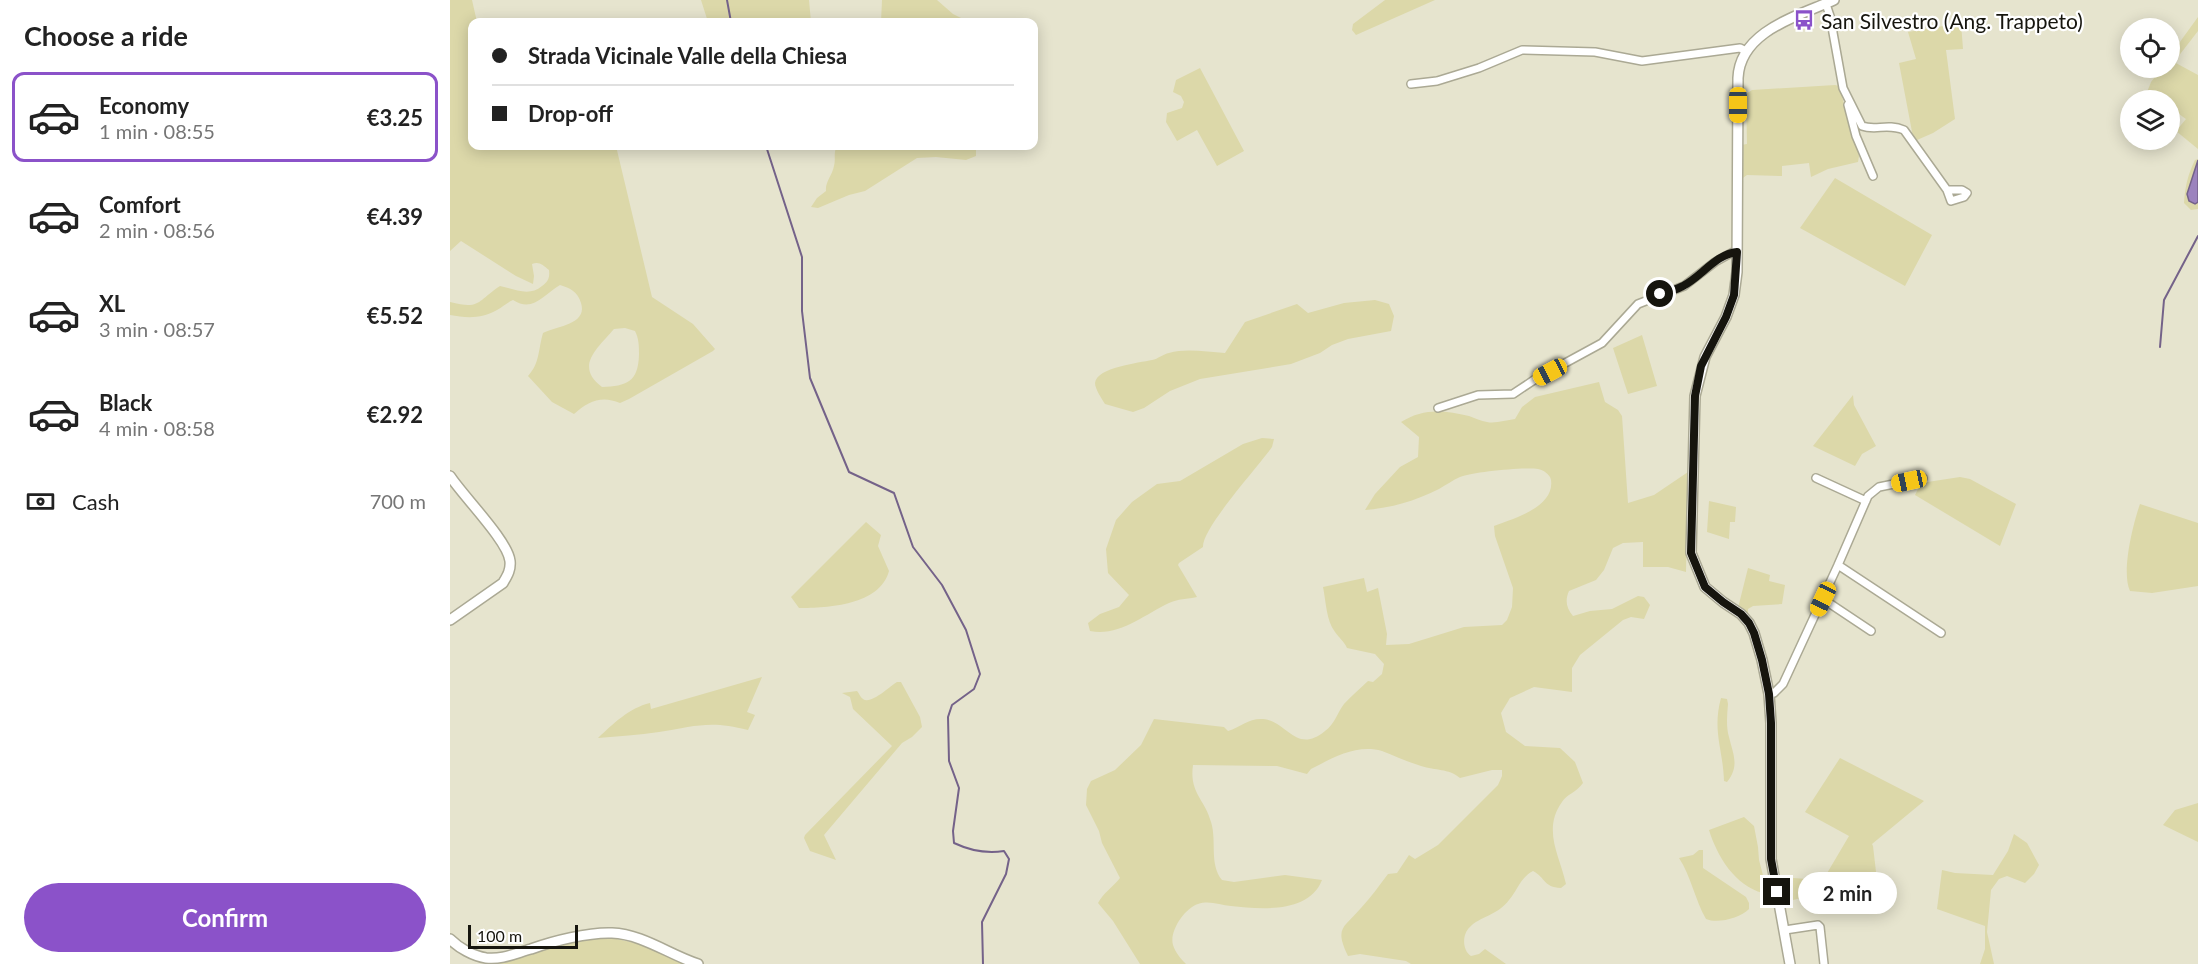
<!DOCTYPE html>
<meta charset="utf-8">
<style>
body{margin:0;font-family:Lato,sans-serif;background:#f2f2f2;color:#222;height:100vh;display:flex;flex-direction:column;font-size:22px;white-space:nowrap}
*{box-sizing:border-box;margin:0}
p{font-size:20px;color:#767676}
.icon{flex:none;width:33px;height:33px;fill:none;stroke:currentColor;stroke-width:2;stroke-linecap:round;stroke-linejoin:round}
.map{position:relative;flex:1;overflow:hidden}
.drawer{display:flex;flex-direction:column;background:#fff;width:450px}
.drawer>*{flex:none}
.hud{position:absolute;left:18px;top:18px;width:570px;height:132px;border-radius:12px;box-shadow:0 3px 15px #0003;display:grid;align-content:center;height:132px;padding:0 24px;background:#fff}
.fabs{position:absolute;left:1670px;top:18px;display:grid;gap:12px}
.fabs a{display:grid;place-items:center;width:60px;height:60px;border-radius:50%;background:#fff;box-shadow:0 3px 15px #0003;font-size:30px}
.scale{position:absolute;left:18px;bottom:15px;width:110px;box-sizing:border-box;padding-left:6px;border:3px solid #16150e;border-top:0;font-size:16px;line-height:21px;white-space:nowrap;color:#16150e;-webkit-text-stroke:4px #fff;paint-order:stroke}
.end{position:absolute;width:27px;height:27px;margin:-14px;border:8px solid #16150e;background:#fff;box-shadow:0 0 0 3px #fff}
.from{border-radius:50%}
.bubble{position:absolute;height:42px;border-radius:21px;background:#fff;box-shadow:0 3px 15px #0003;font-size:20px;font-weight:700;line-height:42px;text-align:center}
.car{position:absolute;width:18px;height:36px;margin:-18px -9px;border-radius:8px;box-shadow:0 0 4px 2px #0007;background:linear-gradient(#f5c518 24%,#345 0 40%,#f5c518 0 76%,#345 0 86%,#f5c518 0)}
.hud b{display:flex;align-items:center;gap:21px;height:57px;font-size:22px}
.hud b+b{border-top:2px solid #e0e0e0}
.hud i{width:15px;height:15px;background:#222}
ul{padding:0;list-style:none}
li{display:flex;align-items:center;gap:18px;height:90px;margin:0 12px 9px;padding:0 12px;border:3px solid transparent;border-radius:12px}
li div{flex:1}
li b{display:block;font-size:22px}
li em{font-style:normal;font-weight:700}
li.current{border-color:#8b52c9}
li>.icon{width:54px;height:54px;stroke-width:1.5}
h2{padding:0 24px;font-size:27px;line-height:72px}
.pay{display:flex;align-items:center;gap:15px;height:66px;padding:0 24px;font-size:22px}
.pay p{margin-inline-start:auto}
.button{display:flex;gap:12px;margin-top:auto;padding:12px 24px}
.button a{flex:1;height:69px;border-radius:36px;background:#8b52c9;color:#fff;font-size:24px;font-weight:700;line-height:69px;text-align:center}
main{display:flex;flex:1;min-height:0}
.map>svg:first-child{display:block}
.green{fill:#dcd8a9;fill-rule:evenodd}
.water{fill:#9c83be;stroke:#746289;stroke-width:1.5}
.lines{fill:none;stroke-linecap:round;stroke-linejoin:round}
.stream{stroke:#746289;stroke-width:2}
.street-casing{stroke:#aba994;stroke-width:10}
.secondary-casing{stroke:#aba994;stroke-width:12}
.street{stroke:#fff;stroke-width:7}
.secondary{stroke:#fff;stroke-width:9}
.route{stroke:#16150e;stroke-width:8}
.labels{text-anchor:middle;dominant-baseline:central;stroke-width:4.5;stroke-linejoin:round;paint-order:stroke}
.poi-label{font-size:21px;fill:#16150e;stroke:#fff;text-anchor:start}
</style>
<main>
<section class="drawer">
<h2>Choose a ride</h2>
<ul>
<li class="current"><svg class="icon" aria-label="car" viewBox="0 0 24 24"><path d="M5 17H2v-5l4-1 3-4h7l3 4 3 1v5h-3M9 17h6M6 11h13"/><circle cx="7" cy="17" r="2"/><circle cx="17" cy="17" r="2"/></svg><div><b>Economy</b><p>1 min · 08:55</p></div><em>€3.25</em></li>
<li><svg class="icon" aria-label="car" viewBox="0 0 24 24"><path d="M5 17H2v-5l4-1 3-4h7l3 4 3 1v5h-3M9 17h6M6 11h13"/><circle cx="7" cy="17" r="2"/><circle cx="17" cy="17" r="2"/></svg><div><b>Comfort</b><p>2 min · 08:56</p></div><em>€4.39</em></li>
<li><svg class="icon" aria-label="car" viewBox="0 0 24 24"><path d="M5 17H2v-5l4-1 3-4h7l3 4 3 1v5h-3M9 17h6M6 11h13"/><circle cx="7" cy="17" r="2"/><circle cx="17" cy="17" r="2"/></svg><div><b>XL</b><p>3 min · 08:57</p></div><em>€5.52</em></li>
<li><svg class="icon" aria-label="car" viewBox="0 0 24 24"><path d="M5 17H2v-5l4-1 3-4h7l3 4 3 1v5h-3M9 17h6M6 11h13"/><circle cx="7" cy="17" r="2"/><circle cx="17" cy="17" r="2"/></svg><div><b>Black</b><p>4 min · 08:58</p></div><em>€2.92</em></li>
</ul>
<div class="pay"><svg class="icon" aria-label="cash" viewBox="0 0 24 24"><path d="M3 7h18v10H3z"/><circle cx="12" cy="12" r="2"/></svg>Cash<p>700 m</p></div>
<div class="button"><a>Confirm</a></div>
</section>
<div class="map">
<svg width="1748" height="964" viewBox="0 0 1748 964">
<rect width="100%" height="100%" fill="#e6e4ce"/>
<path class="green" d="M0,0H22L27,22H22V146H166L202,297L243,324L265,349L263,351L179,399L170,403C152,395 138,401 124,414L102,402L78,376C90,363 88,350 93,333C105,326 138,325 131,303C128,292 120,288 110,285C93,295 83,313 63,300C56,303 53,307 47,310C32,319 16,318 0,315V302C31,310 27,301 50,286C65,289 79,297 92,286C98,282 100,278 99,270C93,265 89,261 82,264L84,276L83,284L66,276L11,241L0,251ZM175,328L185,331C189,339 189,346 189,355C188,382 177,386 152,387C124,366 148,348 164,329Z
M251,0H359L361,22H258Z
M432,0H487L503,14L511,18L503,22H431Z
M935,0H985L906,35L902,30L903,24Z
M1748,17V31L1724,62L1748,75V149L1726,131L1736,119L1719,107V100H1709L1703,97L1701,100H1694L1701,82L1712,68H1719V57Z
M1511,23L1513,49L1496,50L1505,119L1483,133L1467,140L1463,137L1449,63L1466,59L1458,32Z
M750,68L794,151L767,166L747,130L727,141L716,122L717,113L732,108L734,102L731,96L723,92L726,80Z
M1385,85L1389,86L1409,156L1408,162L1378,169L1361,177L1359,163L1332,166V176L1297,175L1290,180L1291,145L1297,144L1296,94L1302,90Z
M387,146H523L526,148V156L516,160L486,157L467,158L415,191L399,195L368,208L361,207L367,198L376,191C375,182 382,176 384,166C386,159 383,153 387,146Z
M1748,159L1737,194L1745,204L1748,202V209L1741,210L1734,203C1735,187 1738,174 1745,160Z
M1385,178L1482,235L1455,286L1350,228Z
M925,300L939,304L944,316L941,331L898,339L882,345L870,353L841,364L750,379L720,391L694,408L683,412L655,404C652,399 645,389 645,383C647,367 689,363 702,360C708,359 713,354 719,353C736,348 757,352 775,353L795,322L847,304L858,313L894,303Z
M1192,335L1207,386L1178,394L1163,348Z
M1149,382L1155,402L1168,410L1172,416L1178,503L1204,495L1238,472L1236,572L1218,567H1193V542L1173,543L1163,548L1154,570L1146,580L1119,591C1115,600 1116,608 1123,616L1140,611L1162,609L1188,596L1194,597L1200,605L1194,619L1181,617L1173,620L1130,655L1122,668V692L1084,687L1060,698L1051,713L1056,732L1075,746L1110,748L1125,762L1133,783C1126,793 1117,794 1112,802C1092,830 1110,856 1116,884L1111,888C1093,887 1096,878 1083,871C1070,878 1068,890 1059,900C1048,915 1029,917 1020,927C1012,934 1012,950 1021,956L1029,954L1035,949L1056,964H961L956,961L910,954L898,956C884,927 894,928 911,908C921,897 929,886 938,874L947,873L959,855L965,859L988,845L1048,785L1052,776V770H1042L1010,778C998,768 986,771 971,766C958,762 945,756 932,751C906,744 883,758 861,769L857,774L827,766L743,765C739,793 755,799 761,822C767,841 759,864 772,880L784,882L835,875L872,880C859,914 810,909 781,906C770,905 759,900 748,904C735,908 719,931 723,945C725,952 731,959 736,964H690L663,921L648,903C653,893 663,887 670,878L652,843L649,831L636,805L637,789L641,781L665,770L691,745L704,719L774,727L778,731C791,727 799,718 813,719C837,721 846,755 875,731C885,724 887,713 894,704C901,696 910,689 918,681L923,682L932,674L934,664L925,654L897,648C894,641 889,638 885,632C876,620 876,601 873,587L914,578L917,592L928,588L937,634L936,645L959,644L1014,627L1052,625L1057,620L1062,607L1063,588L1045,536L1044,526C1063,519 1105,507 1101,480C1100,474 1093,470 1088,469C1073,467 1023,472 1010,477C1003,480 996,485 989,489C965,501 941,508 915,510L925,494L950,467L968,457L969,437L951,422C973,408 994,410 1019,416C1025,418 1031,421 1037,422C1045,424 1056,420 1065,419L1072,407L1085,397Z
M1403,395L1404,405L1426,446L1412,454L1405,466L1363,446Z
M812,438L824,439L822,447C808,467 752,528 753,547L729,563L728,565L747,597C738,599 727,599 719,603C694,615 668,637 640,631L638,623L650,614L669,607L679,595L658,573L656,549L666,520L682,502L707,484L730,481L793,444Z
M1510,477L1520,479L1566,504L1550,546L1465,495L1471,483Z
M1259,501L1286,507L1285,522H1280L1279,539L1257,532Z
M1690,504L1748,523V586L1702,593L1680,591C1671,572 1683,524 1690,504Z
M416,522L431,535L428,546L439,571C430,605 378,608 349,608L341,597Z
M1298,568L1320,575L1319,581L1335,585L1332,604L1303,606L1298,609V613L1288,608Z
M312,677L297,712L305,715L298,730C261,720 245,726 209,732C189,735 168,736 148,738C163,724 179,708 200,703L201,709Z
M447,682H451L470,717L472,727L462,737L452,743L374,835L386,860L360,851L354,838L355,835L442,746L403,709L400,697L392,693L407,691C409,693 410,697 413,699C421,705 440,686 447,682Z
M1271,698L1277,699L1278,704C1277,715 1276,727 1279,737C1283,754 1290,766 1277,782L1274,781C1273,749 1262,731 1271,698Z
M1390,758L1474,801L1422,844L1423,846L1428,889H1385L1332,903L1328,877L1373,880L1399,836L1355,812Z
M1748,803V842L1713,825L1725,810Z
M1294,817L1304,826L1308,847L1309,860L1315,883L1313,893C1285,886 1267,856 1259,830Z
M1564,834L1577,843L1589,865L1584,874L1575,883L1557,876L1549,879L1541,890L1537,932L1544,964H1530L1535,949V926L1487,909L1492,870L1505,873L1543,875L1558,851Z
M1249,850H1253V868L1296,897L1299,903V909C1290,918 1268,924 1256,919C1245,900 1241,876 1229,858L1243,855Z
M152,936L195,945L237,964H42L60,960L88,949L114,943Z"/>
<path class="water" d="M1748,160V202L1745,204L1739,201L1737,194Z"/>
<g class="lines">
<path class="stream" d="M277,0L281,22
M316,146L352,257V311L360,378L399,472L444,493L463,547L492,585L516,630L530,674L524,689L502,705L498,717L499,761L509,788L503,831L504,843C521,851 536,854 554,851L559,859L556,874L532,922L533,964
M1710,347L1714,300L1748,236"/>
<g class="street-casing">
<path id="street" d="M1376,4L1380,16L1393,88L1412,126C1426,131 1437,123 1454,130L1497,190H1512L1517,193L1514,197L1501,201L1497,190
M961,84L987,81L1029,68L1072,50L1145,52L1192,61L1290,48L1296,51
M1398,105L1406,136L1423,176
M988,408L1028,395L1063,394L1084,380L1152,343L1188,304L1234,286L1265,262L1283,252H1287
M1366,478L1416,501
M1388,565L1491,633
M1373,599L1421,631
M1319,694L1324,693L1333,684L1388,565L1418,496L1429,487L1473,478
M1335,930L1368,925L1370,927L1374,964"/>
</g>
<g class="secondary-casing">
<path id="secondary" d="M0,476C13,496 58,541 60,561C61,570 57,576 53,583L0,620
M0,939C9,948 23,956 36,958C52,960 66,953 81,949C103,941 139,932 162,933C192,934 220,955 248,964
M1340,964L1321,859V723L1319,694L1312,660L1304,633L1299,623L1291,614L1273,602L1255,587L1241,553L1245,396L1255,357L1276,317L1284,295L1287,272L1288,78C1290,31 1348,16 1384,0"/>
</g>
<use href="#street" class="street"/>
<use href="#secondary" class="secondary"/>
</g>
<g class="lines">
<path class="route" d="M1210,294C1218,292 1226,290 1233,286C1251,277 1266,254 1287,252L1284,295L1276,317L1251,366L1245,396L1241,553L1255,587L1273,602L1291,614L1299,623L1304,633L1312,660L1319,694L1321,723V859L1327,892"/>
</g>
<defs>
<g id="bus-bare" transform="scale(1.62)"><path d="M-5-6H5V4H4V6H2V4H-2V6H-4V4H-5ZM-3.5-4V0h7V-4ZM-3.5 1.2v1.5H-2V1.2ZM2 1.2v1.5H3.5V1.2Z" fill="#8b52c9" stroke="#fff" stroke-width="2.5" paint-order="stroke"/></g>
</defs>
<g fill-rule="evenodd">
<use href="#bus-bare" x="1354" y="20"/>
</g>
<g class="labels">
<g class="poi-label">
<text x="1371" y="20">San Silvestro (Ang. Trappeto)</text>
</g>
</g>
</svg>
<div class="fabs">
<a><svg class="icon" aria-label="locate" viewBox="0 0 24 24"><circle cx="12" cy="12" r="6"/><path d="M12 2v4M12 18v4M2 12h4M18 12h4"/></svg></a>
<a><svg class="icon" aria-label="layers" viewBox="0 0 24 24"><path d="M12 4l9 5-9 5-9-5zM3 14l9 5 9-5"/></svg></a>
</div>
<div class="scale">100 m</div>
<i class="end from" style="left:1210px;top:294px"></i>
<i class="end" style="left:1327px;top:892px"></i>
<div class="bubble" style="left:1348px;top:872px;width:99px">2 min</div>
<i class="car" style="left:1288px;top:105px;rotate:180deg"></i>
<i class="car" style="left:1100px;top:372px;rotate:242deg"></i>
<i class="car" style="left:1459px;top:481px;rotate:258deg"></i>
<i class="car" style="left:1373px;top:599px;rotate:205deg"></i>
<div class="hud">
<b><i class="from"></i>Strada Vicinale Valle della Chiesa</b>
<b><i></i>Drop-off</b>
</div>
</div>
</main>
